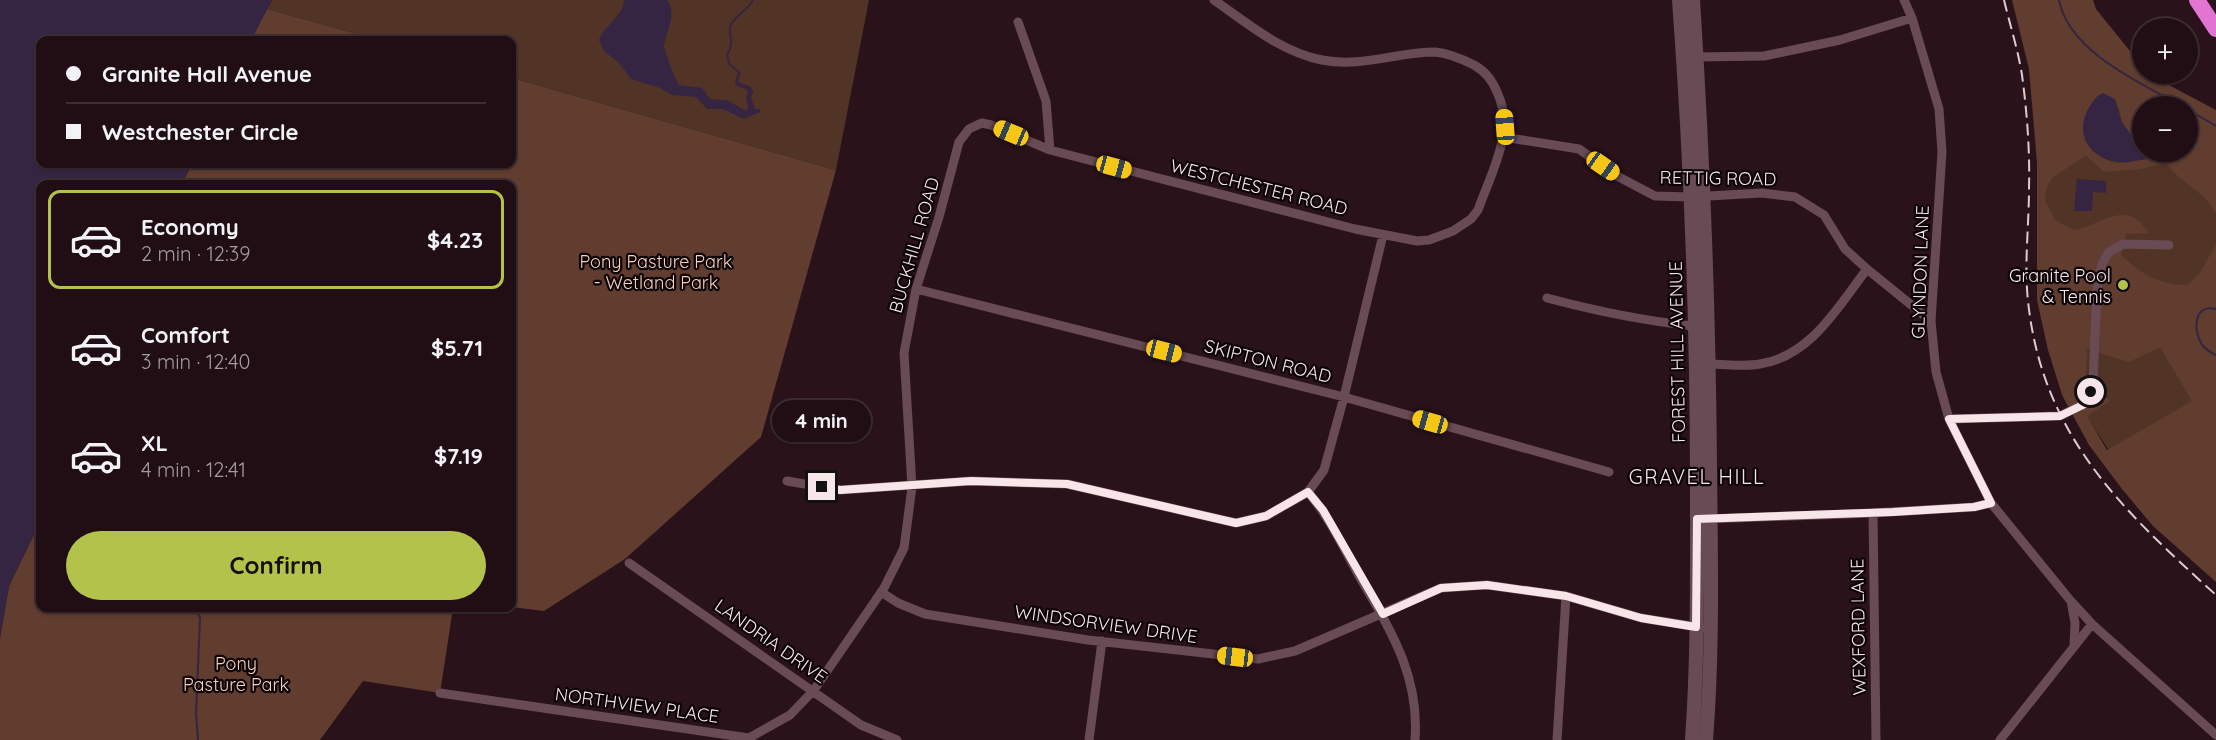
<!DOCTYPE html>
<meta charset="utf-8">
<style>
body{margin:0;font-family:Quicksand,sans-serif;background:#2d1c22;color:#f1f3f6;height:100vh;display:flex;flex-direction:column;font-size:22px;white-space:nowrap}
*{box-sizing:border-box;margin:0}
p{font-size:20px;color:#a29ca0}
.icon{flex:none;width:33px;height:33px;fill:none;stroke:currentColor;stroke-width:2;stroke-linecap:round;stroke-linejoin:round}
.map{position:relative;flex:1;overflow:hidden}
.sheet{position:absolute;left:36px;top:180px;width:480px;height:432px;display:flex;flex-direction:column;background:#200e14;border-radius:12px;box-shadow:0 2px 4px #0004,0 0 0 2px #3d2e34}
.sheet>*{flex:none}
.top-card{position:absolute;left:36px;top:36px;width:480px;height:132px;border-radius:12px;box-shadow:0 2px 4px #0004,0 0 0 2px #3d2e34;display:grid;align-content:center;height:132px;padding:0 30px;background:#200e14}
.buttons{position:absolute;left:2132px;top:18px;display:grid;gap:12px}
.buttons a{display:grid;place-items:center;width:66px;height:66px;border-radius:50%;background:#200e14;box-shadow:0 2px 4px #0004,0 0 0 2px #3d2e34;font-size:30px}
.end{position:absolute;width:27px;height:27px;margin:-14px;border:8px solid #f7e5ea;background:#111;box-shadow:0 0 0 3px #111}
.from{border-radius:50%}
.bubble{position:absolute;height:42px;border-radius:21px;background:#200e14;box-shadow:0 2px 4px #0004,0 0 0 2px #3d2e34;font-size:20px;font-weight:700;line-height:42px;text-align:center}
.car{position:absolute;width:18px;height:36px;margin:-18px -9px;border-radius:8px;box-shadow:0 0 4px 2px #0007;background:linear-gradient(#f5c518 24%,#345 0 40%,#f5c518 0 76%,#345 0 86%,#f5c518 0)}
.top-card b{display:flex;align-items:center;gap:21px;height:57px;font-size:22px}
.top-card b+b{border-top:2px solid #3d2e34}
.top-card i{width:15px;height:15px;background:#f1f3f6}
ul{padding:10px 0 0;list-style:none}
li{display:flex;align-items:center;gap:18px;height:99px;margin:0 12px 9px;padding:0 18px;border:3px solid transparent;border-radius:12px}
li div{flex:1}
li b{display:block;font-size:22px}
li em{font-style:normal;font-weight:700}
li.active{border-color:#b3c24b}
li>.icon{width:54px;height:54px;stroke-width:1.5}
.cta{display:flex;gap:12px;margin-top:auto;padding:12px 30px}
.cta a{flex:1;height:69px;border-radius:36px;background:#b3c24b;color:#111;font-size:24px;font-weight:700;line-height:69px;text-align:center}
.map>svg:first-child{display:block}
.green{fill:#523426}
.forest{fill:#603d2e;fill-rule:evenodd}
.water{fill:#352542}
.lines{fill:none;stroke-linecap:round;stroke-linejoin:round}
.stream{stroke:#352542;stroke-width:2}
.street{stroke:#684b55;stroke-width:9}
.secondary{stroke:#684b55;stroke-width:14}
.highway{stroke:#e275d2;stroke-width:16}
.rail{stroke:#decbd0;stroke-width:2;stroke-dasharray:12 6;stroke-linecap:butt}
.route{stroke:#f7e5ea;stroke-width:8}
.poi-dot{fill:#b3c24b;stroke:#0c0306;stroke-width:2}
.labels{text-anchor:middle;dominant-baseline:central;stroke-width:4.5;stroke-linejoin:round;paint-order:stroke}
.street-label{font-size:18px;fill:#f7e5ea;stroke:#0c0306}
.park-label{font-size:18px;fill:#f8d1bf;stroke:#0c0306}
.poi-label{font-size:18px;fill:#f7e5ea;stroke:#0c0306;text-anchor:end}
.neighbourhood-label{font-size:20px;letter-spacing:1.5px;fill:#f7e5ea;stroke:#0c0306}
</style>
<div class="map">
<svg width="2216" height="740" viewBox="0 0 2216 740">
<rect width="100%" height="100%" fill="#2a121b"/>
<path class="green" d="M272,0H869L836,170L512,78V40H379L267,9Z
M2042,109L2142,113V152H2187L2216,184V258L2207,401L2114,458L2066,385L2047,312Z"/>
<path class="forest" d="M2012,0H2093L2096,9L2142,66V74H2148L2216,110V214C2203,189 2181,184 2166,163L2141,169L2104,172L2086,155L2052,178L2046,189L2045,201L2055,220L2074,230C2102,225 2126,197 2149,233L2126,234L2121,255C2140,273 2160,286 2188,285L2201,271L2216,244V582L2153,526L2122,489L2089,445L2062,395L2048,350L2037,300V163L2029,69ZM2142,106H2187V152H2160C2156,157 2151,158 2144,159C2110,167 2109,164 2084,140L2118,107C2121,121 2126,137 2142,140ZM2160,347L2192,401L2107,450L2087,416L2110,401L2086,377L2087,349L2129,362Z
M267,9L379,40H251Z
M512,78L836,170L761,437L625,559L544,611L512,607V184H182L192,164H512Z
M40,522V608H453L440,693L363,681L320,740H0V638L9,586Z"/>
<path class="water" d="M0,0H272L251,40H40V164H192L182,184H40V522L9,586L0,638Z
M624,0H667C678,15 666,30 664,46C664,49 676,82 679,85L702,88L710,99L727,100L746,111L748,108L746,98L748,92L746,89L737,86L735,83L738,72L734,70L736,68L741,73L738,80L740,83C746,85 753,85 753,93L751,97L755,109H760V112L743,119L723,109H707L696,97L672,95L660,88L631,79L619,63L604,51L599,40C605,25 623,16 624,0Z
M2103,93L2115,99L2122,122L2134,139L2142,140V152L2160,153C2151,160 2144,159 2134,161C2099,169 2069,139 2090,106C2094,100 2096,96 2103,93Z
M2077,179L2106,181V193L2093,192L2092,211H2074Z"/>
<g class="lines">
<path class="stream" d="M2059,0C2069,52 2141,83 2182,106
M734,68L730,65L727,55C735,41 729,40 730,26C737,13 749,10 753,0
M2187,109L2216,126
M2216,309C2194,304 2193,329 2201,343C2204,349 2210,352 2216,355
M195,608L200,618L196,713L198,740"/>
<path class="street" d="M1904,0L1912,18L1939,109L1942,152L1931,321L1936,372L1949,419L1991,503L2070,600L2092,624L2216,735
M1018,22L1046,101L1050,150
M1696,57L1764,56L1840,40L1912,18
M1503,137L1579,149L1615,175L1655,196L1691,197L1762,193L1795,197L1824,215L1845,249L1867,269L1931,321
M916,289L1344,397L1609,472
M1547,298C1596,311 1644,321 1694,326
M1709,364C1726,364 1744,367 1760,364C1811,356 1838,307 1867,269
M1949,419L2060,416L2085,403L2091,392L2093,382L2097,290L2102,264L2109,252L2123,244L2169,245
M787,481L840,490L971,481L1067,484L1236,523L1266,516L1308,492L1324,470L1344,397L1383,235
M1308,492C1329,517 1342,545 1358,574C1389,628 1420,674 1415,740
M1873,513L1876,740
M1706,519L1873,513L1974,507L1991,503
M629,563L861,725L897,740
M881,592L898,603L925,614L1088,640L1258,659L1295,651L1441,588L1487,585L1566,596L1641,618L1710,629
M2071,601L2075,623L2074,646
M440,693L749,738L790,715L814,690L884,588L904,548L912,487L904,353L916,289L939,217L959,142L969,129L975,126L982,123L991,125L1050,150L1355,229L1417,241L1429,240L1453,231L1471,219L1478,210C1491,173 1516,131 1497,92C1492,80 1486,72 1474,65C1462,59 1449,53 1435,52C1396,52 1362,68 1322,60C1281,52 1247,23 1214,0
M1089,740L1102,641
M1557,740L1566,596
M2000,740L2092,624"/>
<path class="secondary" d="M1679,0C1691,162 1697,324 1697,486C1697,570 1698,656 1692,740
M1693,0C1703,156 1709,311 1710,468C1711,558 1713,650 1706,740"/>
<path class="highway" d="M2197,0L2216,29"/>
<path class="rail" d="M2004,0C2010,25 2018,50 2022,75C2027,112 2030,151 2029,188C2029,226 2024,264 2028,301C2042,435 2122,510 2216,595"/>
</g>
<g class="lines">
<path class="route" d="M822,487L840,490L971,481L1067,484L1236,523L1266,516L1308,492L1323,510L1383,614L1441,588L1487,585L1566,596L1641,618L1696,627L1697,519L1893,512L1974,507L1991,503L1949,419L2060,416L2085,404L2091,392"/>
</g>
<circle class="poi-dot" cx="2123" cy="285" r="6"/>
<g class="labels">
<g class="street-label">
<text transform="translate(1718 178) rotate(1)">RETTIG ROAD</text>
<text transform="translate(1259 187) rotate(14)">WESTCHESTER ROAD</text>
<text transform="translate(914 245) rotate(-74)">BUCKHILL ROAD</text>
<text transform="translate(1920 272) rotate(-88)">GLYNDON LANE</text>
<text transform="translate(1677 352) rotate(-91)">FOREST HILL AVENUE</text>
<text transform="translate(1268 361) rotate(14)">SKIPTON ROAD</text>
<text transform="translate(1106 624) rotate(8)">WINDSORVIEW DRIVE</text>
<text transform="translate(1858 627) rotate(-91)">WEXFORD LANE</text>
<text transform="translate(771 641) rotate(35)">LANDRIA DRIVE</text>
<text transform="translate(637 705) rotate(8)">NORTHVIEW PLACE</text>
</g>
<g class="park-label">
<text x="656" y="261">Pony Pasture Park<tspan x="656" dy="21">- Wetland Park</tspan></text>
<text x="236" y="663">Pony<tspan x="236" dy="21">Pasture Park</tspan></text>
</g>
<g class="poi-label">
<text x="2111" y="275">Granite Pool<tspan x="2111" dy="21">&amp; Tennis</tspan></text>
</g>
<g class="neighbourhood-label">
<text x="1697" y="476">GRAVEL HILL</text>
</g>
</g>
</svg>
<div class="buttons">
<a>+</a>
<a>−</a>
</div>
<i class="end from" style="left:2091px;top:392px"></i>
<i class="end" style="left:822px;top:487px"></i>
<div class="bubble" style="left:772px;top:400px;width:99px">4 min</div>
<i class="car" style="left:1505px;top:127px;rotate:356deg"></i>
<i class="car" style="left:1011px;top:133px;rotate:293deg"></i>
<i class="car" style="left:1603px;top:166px;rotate:125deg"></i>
<i class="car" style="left:1114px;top:167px;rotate:105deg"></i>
<i class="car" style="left:1164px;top:351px;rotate:104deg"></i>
<i class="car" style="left:1430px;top:422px;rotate:286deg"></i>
<i class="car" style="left:1235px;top:657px;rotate:277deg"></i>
<div class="top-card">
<b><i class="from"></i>Granite Hall Avenue</b>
<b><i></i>Westchester Circle</b>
</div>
<section class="sheet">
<ul>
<li class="active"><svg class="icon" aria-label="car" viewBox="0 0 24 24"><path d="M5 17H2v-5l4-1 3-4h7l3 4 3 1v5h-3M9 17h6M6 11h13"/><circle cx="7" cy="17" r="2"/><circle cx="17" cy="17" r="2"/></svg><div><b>Economy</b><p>2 min · 12:39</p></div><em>$4.23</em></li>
<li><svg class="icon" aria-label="car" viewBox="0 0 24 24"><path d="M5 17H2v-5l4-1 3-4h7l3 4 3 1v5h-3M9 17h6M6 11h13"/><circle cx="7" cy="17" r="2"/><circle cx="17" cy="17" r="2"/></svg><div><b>Comfort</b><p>3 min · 12:40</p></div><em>$5.71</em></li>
<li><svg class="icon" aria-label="car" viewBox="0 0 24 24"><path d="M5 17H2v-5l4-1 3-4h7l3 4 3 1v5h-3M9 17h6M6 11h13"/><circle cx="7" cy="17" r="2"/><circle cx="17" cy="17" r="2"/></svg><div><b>XL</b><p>4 min · 12:41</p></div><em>$7.19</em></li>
</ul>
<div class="cta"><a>Confirm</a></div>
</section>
</div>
